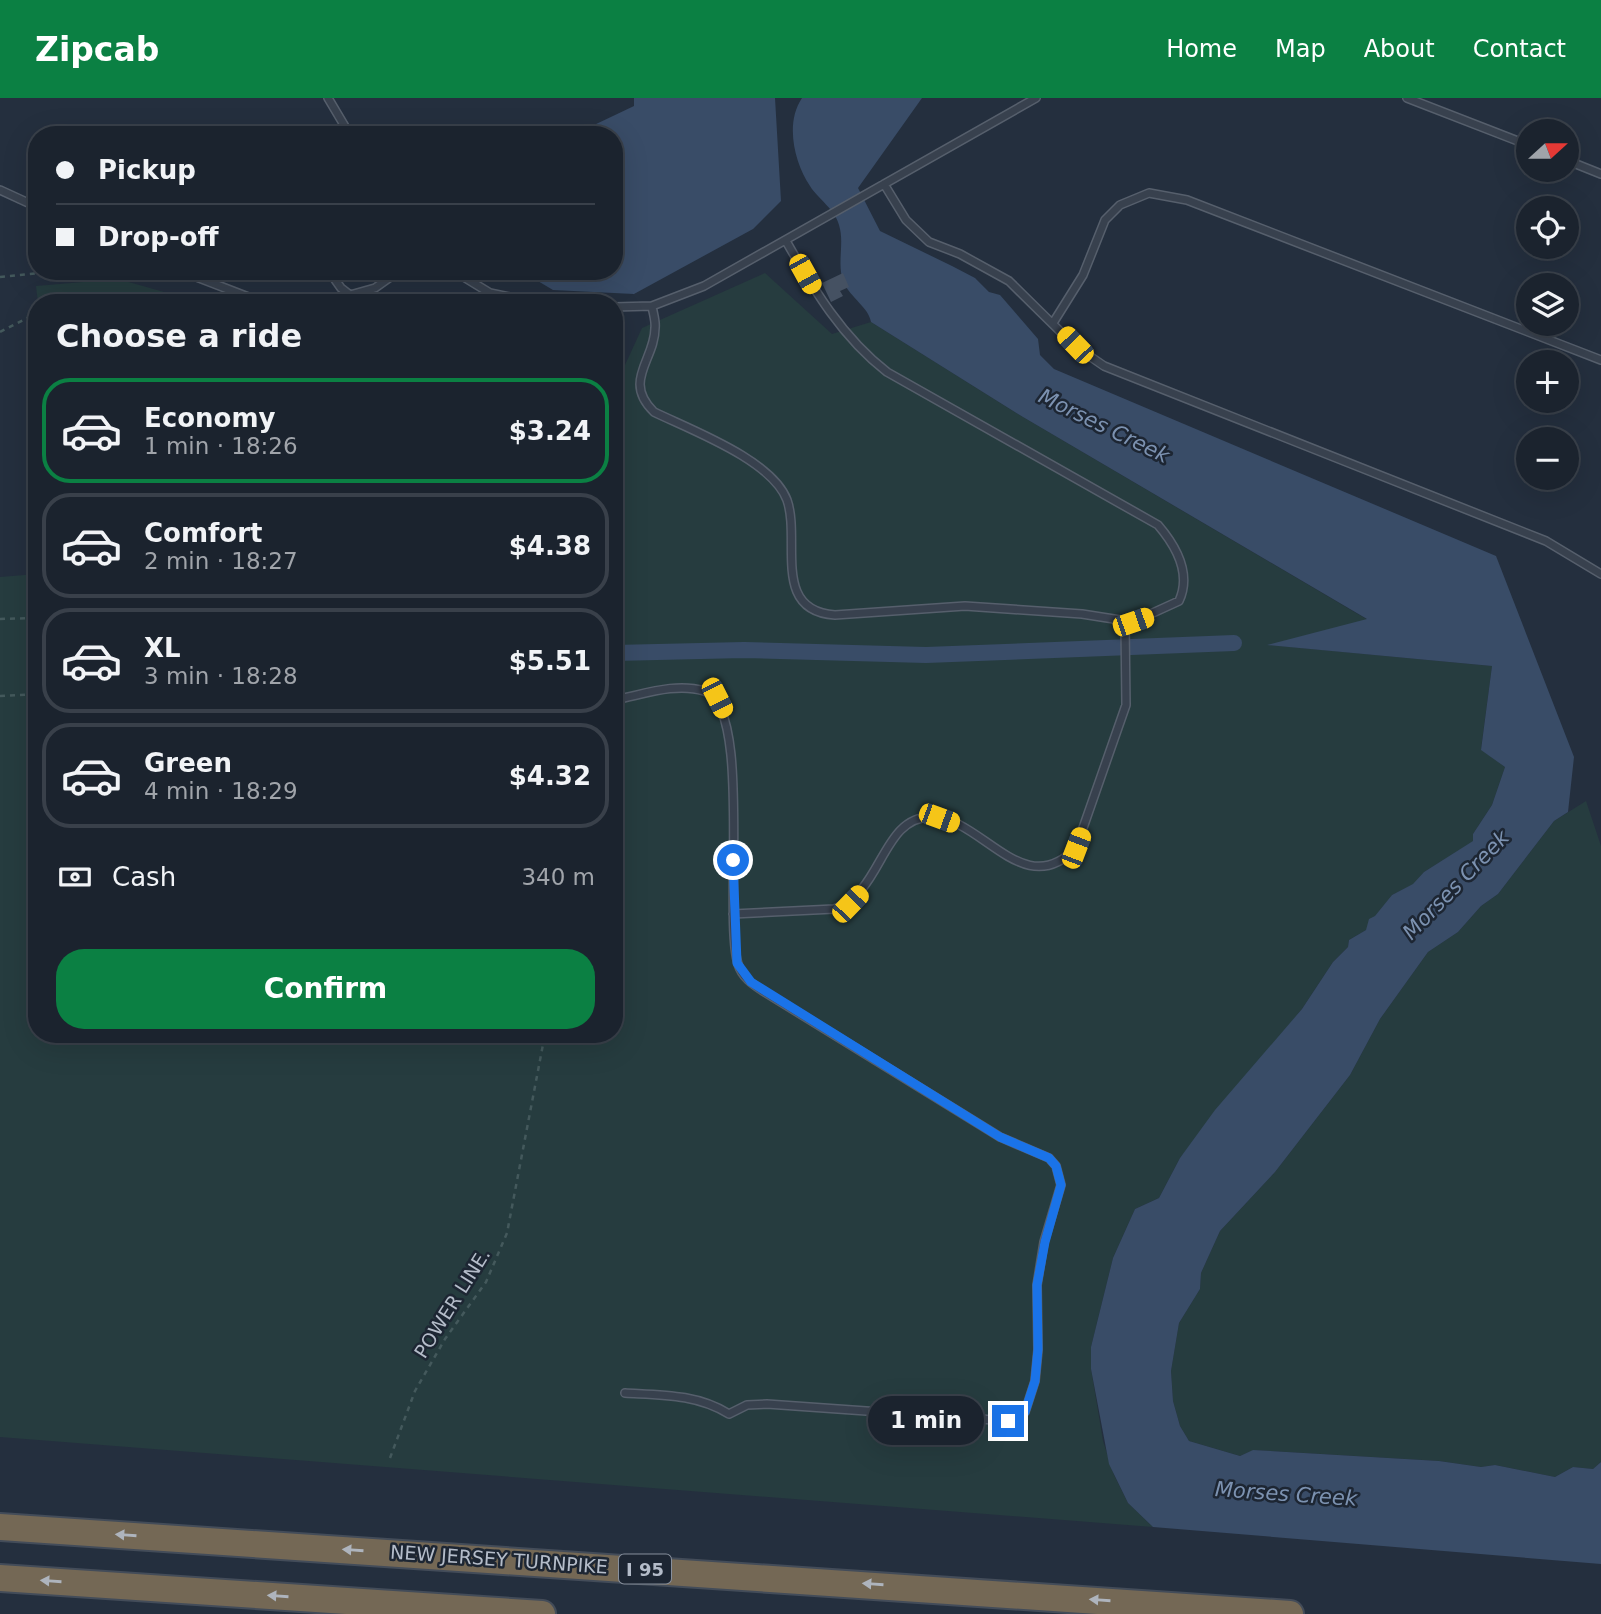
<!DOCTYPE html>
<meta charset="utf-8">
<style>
body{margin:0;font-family:"DejaVu Sans",sans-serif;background:#282f3a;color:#f1f3f6;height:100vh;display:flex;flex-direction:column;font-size:26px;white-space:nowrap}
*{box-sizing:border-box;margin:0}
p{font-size:23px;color:#a0a4aa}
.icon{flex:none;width:38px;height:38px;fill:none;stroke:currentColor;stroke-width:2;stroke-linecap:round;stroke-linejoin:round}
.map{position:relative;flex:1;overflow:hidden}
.drawer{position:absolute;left:28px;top:196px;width:595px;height:749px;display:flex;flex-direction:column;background:#1b232e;border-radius:28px;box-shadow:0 7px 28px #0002,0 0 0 2px #39404a}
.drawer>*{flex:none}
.guide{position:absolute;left:28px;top:28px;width:595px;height:154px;border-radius:28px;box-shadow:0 7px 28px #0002,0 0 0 2px #39404a;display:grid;align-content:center;height:154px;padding:0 28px;background:#1b232e}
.needle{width:46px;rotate:69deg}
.controls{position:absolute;left:1516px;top:21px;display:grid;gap:14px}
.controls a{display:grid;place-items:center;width:63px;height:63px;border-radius:50%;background:#1b232e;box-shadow:0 7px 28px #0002,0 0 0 2px #39404a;font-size:35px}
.end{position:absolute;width:32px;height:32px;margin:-16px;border:9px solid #1a73e8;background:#fff;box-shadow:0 0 0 4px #fff}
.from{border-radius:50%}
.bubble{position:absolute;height:49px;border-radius:24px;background:#1b232e;box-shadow:0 7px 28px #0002,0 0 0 2px #39404a;font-size:23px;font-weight:700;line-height:49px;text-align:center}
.car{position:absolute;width:21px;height:42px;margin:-21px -10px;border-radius:9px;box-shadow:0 0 5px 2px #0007;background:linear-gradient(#f5c518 24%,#345 0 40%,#f5c518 0 76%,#345 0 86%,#f5c518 0)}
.guide b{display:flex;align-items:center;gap:24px;height:66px;font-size:26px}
.guide b+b{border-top:2px solid #39404a}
.guide i{width:18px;height:18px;background:#f1f3f6}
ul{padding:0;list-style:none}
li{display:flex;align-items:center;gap:21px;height:105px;margin:0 14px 10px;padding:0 14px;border:4px solid #39404a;border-radius:28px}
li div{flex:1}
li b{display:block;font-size:26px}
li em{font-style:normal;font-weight:700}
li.active{border-color:#0b8043}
li>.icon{width:63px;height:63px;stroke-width:1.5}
h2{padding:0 28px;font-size:32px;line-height:84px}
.pay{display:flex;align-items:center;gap:18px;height:77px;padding:0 28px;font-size:26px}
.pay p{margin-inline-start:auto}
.cta{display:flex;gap:14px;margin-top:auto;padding:14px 28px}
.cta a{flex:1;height:80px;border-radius:28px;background:#0b8043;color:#fff;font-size:28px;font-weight:700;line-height:80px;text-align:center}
header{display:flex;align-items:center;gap:42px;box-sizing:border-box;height:98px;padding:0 35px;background:#0b8043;color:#fff}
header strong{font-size:33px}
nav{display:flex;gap:38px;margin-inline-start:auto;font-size:24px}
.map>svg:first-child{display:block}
.green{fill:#263c3f}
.water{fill:#394c67}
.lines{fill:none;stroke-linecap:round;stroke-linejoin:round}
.canal{stroke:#394c67;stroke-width:16}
.building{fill:#455162}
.service-casing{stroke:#565f6c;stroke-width:10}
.motorway-casing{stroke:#434c59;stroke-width:30}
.path{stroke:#44595c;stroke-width:2.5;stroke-dasharray:5 5;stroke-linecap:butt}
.service{stroke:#38414e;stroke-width:7}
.motorway{stroke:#746855;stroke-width:26}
.oneway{fill:#aeb4bd}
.route{stroke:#1a73e8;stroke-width:9}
.labels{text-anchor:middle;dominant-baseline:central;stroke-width:5;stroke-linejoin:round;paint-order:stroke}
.shield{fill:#1d2633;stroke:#878f9c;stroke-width:2}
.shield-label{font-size:18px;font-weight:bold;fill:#b4bcc9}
.street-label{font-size:19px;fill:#b4bcc9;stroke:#1d2633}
.water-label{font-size:21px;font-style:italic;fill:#7c92b1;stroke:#1d2633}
</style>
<header>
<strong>Zipcab</strong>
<nav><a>Home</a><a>Map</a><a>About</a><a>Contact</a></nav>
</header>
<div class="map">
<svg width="1601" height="1516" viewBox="0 0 1601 1516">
<rect width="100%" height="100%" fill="#242f3e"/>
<path class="green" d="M765,175L832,236L871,224L1023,319L1368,522L1270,547L1492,568L1481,651L1505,669L1492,707L1473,736L1474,743L1424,774L1414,786L1392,797L1366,832L1349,842L1348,849L1333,864L1302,911L1180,1060L1159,1100L1135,1111L1113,1160L1091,1249V1271L1103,1343L1114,1377L1128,1405L1153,1429L0,1339V479L37,476V936H614V291L642,230Z
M118,181L203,205H38L36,188Z
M1586,703L1601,748V1364L1593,1371L1573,1369L1555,1379L1495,1367L1481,1369L1439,1363L1254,1352L1240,1358L1189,1343L1180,1328L1173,1303L1171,1273L1179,1225L1200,1191L1201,1175L1220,1133L1275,1074L1350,977L1380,921L1428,854L1458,834L1481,808L1498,796L1554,723Z"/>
<path class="water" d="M634,0H775L781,103L753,131L634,196L553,192L521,173H614V37H573L634,8Z
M802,0H922L858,90L880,133L952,168L975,180L989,194L1000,197L1038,241L1040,257L1054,271L1496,458L1574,659L1568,714L1554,723L1498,796L1481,808L1458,834L1428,854L1380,921L1350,977L1275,1074L1220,1133L1201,1175L1200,1191L1179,1225L1171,1273L1173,1303L1180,1328L1189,1343L1240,1358L1253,1352L1439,1363L1481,1369L1495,1367L1555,1379L1573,1369L1593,1371L1601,1364V1466L1153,1429L1128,1405L1109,1366L1091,1271V1249L1113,1160L1135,1111L1159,1100L1180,1060L1215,1012L1302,911L1333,864L1348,849L1349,842L1366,832L1369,821L1375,818L1392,797L1413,786L1424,774L1473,743V736L1492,707L1505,669L1481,652L1492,568L1267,547L1367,521L1023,319L871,224C869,210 851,200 844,185C836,167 845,146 839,127C835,111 818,101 810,88C794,64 785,25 802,0Z"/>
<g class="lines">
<path class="canal" d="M614,555L744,552L926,557L1234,545"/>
</g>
<path class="building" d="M843,175L849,189L840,193L843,198L831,204L822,185Z"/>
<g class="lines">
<g class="service-casing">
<path id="service" d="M328,0L350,37
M1407,0L1528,47
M1566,62L1601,76
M884,86L906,122L929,144L960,156L1009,183L1075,248L1104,268L1546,443L1601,476
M0,92L37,109
M181,173L264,205
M329,173L341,190L350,197L375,190L399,173
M454,173L490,195L539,205
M652,208C653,215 656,223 655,230C655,262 622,283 654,314C691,332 772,362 787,402C801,442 771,513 835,517L965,508L1082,516L1133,524L1179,503C1192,475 1176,448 1158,427L887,274C842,239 814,192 786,143
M614,209L652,208L704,188L1036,0
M1053,225L1083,177L1105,122L1120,107L1149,95L1187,102L1601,262
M614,602C642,597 675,584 704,593C753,608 723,818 738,866C742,879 752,886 763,893L1000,1039L1049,1060L1056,1068L1061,1087L1044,1144L1037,1187L1038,1252L1035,1283L1025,1314L1018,1320L1008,1323L767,1306L747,1307L729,1316C697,1296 661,1297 625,1295
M733,816L834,811C883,795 881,719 931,719C982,719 1023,805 1076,750L1126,607L1125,525"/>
</g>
<g class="motorway-casing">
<path id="motorway" d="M0,1429L1290,1516
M0,1480L542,1516"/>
</g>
<path class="path" d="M0,179L58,173
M64,205H162
M0,234L37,215
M0,521L37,520
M0,598L37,596
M390,1360L415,1293L445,1241L486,1184L507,1135L545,936"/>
<use href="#service" class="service"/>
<use href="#motorway" class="motorway"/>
</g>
<defs><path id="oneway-solid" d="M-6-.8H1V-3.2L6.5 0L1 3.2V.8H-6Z" transform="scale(1.75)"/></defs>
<g class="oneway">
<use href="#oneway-solid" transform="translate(126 1437) rotate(-176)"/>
<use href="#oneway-solid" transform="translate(353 1452) rotate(-176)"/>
<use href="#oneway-solid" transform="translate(51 1483) rotate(-176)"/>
<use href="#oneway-solid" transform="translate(873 1486) rotate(-176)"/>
<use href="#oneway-solid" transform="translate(278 1498) rotate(-176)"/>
<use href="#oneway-solid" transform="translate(1100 1502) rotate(-176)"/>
</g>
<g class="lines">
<path class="route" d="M733,762L737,865L751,884L1000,1039L1049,1060L1056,1068L1061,1087L1045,1144L1037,1187L1038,1251L1035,1283L1025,1314L1017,1321L1008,1323"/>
</g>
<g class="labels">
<rect class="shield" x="619" y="1456.5" width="52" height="29" rx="5"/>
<g class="shield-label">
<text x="645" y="1471">I 95</text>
</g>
<g class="street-label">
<text transform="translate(452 1205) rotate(-58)">POWER LINE.</text>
<text transform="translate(499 1461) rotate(4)">NEW JERSEY TURNPIKE</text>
</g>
<g class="water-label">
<text transform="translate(1104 328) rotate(26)">Morses Creek</text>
<text transform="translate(1456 787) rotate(-46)">Morses Creek</text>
<text transform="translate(1286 1396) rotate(4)">Morses Creek</text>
</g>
</g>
</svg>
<div class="controls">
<a><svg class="needle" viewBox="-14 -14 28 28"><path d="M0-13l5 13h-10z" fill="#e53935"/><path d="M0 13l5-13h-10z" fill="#a0a4aa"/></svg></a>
<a><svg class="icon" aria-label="locate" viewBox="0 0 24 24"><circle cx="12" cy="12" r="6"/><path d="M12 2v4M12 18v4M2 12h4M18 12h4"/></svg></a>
<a><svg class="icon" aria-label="layers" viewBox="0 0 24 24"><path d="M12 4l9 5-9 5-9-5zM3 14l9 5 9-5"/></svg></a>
<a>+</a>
<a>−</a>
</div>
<i class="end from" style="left:733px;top:762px"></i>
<i class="end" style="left:1008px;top:1323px"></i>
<div class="bubble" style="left:868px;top:1298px;width:116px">1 min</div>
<i class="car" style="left:805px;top:176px;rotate:151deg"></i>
<i class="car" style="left:1075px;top:247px;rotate:316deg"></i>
<i class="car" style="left:1133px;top:524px;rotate:71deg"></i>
<i class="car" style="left:717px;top:600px;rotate:153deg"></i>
<i class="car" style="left:939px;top:720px;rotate:110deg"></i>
<i class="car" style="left:1076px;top:750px;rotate:21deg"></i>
<i class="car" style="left:850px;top:806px;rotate:44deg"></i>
<div class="guide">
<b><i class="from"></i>Pickup</b>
<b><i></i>Drop-off</b>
</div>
<section class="drawer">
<h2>Choose a ride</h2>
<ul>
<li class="active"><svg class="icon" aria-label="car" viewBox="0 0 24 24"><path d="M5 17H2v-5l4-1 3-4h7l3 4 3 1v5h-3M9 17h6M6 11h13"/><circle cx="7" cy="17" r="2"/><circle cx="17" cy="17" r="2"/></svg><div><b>Economy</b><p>1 min · 18:26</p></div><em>$3.24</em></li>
<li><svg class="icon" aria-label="car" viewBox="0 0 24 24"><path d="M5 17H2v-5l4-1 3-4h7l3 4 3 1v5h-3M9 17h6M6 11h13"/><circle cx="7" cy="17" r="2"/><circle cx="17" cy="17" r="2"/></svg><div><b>Comfort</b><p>2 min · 18:27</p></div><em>$4.38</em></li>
<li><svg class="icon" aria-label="car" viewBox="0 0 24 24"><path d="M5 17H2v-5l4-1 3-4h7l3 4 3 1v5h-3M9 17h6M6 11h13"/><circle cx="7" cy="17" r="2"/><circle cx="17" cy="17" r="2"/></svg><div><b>XL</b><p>3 min · 18:28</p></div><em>$5.51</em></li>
<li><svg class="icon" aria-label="car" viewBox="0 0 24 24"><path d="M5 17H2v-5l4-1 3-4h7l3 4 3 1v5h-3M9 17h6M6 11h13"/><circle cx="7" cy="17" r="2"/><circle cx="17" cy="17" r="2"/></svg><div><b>Green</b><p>4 min · 18:29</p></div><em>$4.32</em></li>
</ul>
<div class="pay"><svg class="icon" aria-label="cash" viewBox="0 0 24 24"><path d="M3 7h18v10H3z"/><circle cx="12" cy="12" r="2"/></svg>Cash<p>340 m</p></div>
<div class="cta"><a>Confirm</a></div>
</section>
</div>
